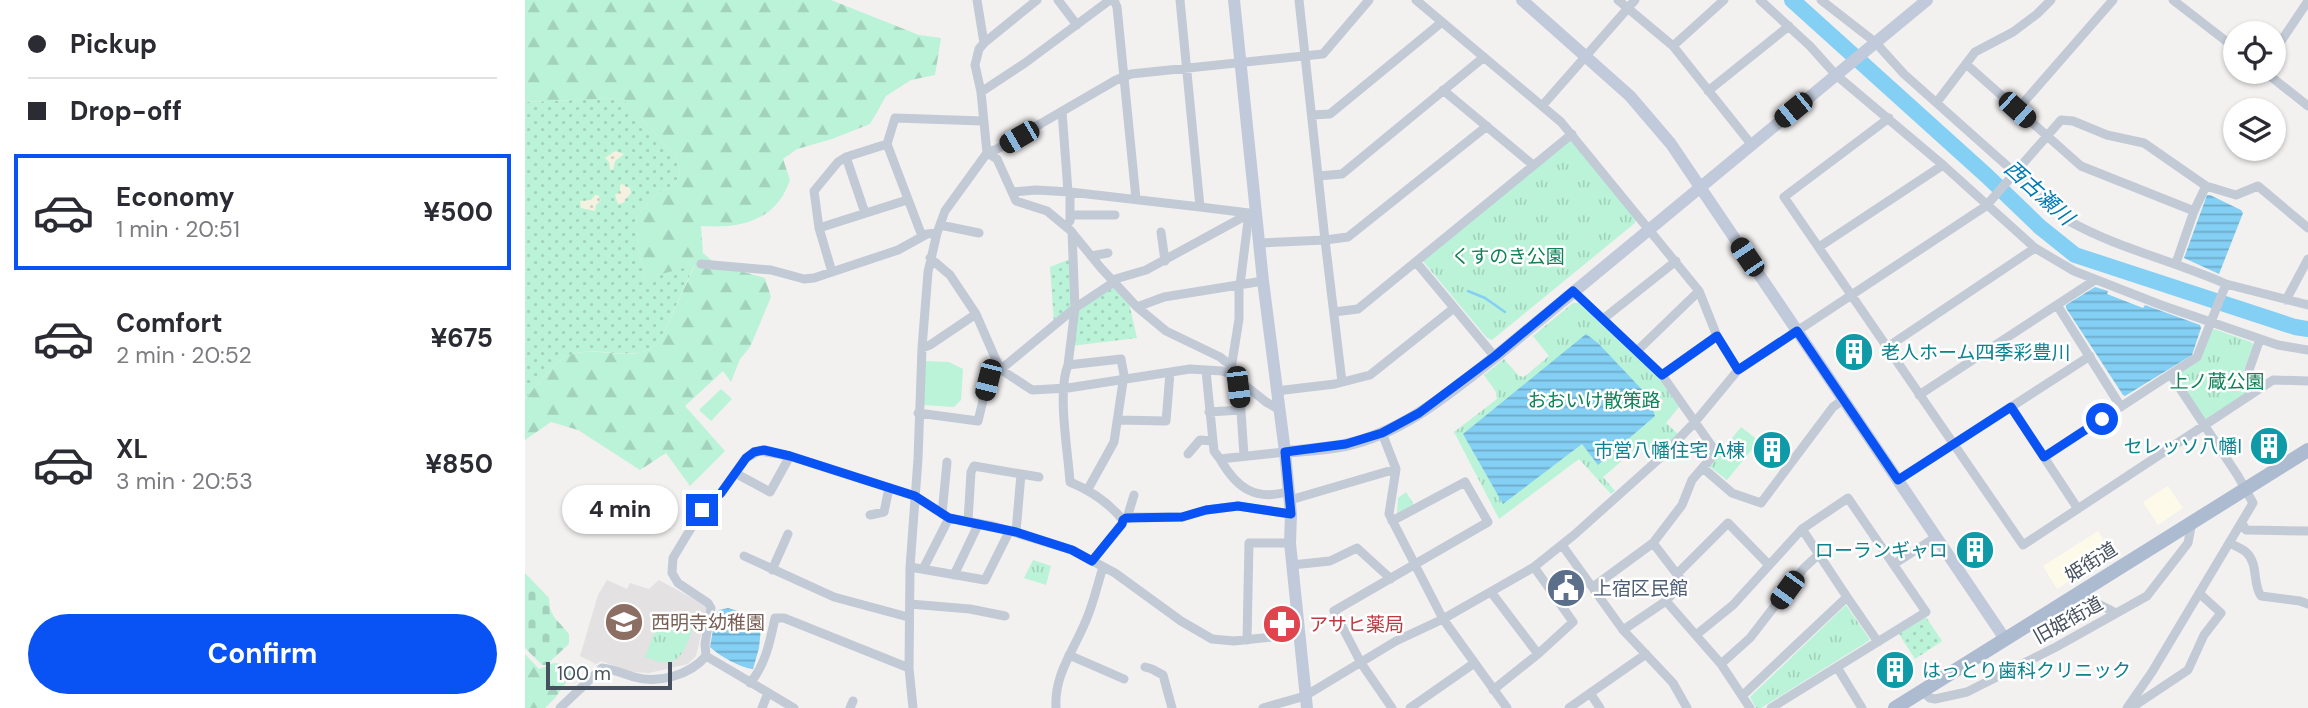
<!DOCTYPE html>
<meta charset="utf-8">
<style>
body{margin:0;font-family:"DM Sans","Noto Sans JP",sans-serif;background:#f7f7f7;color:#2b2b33;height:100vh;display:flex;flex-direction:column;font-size:26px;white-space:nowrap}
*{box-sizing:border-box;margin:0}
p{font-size:23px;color:#7c7c81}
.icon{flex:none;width:38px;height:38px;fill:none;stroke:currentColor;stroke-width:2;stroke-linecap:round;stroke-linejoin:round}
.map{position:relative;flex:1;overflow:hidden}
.drawer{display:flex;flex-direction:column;background:#fff;width:525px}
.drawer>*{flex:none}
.banner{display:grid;align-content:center;height:154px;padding:0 28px;background:#fff}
.controls{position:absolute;left:1698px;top:21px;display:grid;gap:14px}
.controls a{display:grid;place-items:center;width:63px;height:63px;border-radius:50%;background:#fff;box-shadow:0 2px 5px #0004;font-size:35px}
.scale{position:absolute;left:21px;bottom:18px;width:126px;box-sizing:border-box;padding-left:7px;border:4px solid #46505f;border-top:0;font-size:19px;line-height:24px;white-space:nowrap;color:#46505f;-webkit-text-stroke:5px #fff;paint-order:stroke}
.end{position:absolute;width:32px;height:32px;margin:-16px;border:9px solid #0952f4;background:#fff;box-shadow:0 0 0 4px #fff}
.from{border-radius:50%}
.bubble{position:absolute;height:49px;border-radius:24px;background:#fff;box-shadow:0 2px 5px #0004;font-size:23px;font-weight:700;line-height:49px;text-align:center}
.car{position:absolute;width:21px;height:42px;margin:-21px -10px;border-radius:9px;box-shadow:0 0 5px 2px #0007;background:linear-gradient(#222 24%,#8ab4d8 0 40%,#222 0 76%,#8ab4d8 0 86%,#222 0)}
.banner b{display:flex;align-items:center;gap:24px;height:66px;font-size:26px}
.banner b+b{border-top:2px solid #e1e1e2}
.banner i{width:18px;height:18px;background:#2b2b33}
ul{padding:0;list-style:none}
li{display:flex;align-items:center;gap:21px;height:116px;margin:0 14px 10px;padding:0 14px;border:4px solid transparent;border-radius:0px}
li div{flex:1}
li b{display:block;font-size:26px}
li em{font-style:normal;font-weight:700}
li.on{border-color:#0952f4}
li>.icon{width:63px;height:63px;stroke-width:1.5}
.button{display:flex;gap:14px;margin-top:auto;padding:14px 28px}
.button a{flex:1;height:80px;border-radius:42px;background:#0952f4;color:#fff;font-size:28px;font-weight:700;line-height:80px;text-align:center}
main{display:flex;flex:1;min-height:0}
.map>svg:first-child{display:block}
.commercial{fill:#fefae9}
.education{fill:#e4e1e2}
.grass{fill:url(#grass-dots)}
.forest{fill:url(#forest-firs)}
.sand{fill:url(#sand-dots)}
.cemetery{fill:url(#cemetery-stones)}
.park{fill:url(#park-tufts)}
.pitch{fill:#bbf3d8}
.water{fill:url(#water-rules)}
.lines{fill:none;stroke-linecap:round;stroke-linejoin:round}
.stream{stroke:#84cff4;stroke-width:2.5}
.river{stroke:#84cff4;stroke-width:16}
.street{stroke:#c2cad6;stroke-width:9}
.secondary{stroke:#c1cada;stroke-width:12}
.primary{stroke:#adbbd1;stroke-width:14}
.route{stroke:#0952f4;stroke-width:9}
.labels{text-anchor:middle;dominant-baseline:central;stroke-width:5;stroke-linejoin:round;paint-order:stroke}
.park-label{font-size:19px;fill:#0f8357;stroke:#fff}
.culture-label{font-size:19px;fill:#0d838f;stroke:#fff;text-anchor:end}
.street-label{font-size:19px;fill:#46505f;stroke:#fff}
.service-label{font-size:19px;fill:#4e5e75;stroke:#fff;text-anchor:start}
.education-label{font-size:19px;fill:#785e54;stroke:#fff;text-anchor:start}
.health-label{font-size:19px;fill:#be3a42;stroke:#fff;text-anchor:start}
.water-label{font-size:21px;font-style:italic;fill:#007bb8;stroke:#fff}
</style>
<main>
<section class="drawer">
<div class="banner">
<b><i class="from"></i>Pickup</b>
<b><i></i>Drop-off</b>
</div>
<ul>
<li class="on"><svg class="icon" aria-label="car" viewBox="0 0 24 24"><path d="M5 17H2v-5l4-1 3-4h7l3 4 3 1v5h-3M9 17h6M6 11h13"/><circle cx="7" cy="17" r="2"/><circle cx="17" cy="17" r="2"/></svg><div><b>Economy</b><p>1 min · 20:51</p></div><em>¥500</em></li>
<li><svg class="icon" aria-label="car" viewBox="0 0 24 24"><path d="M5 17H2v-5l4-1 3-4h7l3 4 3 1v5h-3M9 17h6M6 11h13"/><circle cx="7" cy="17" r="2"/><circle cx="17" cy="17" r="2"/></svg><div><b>Comfort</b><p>2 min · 20:52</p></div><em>¥675</em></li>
<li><svg class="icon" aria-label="car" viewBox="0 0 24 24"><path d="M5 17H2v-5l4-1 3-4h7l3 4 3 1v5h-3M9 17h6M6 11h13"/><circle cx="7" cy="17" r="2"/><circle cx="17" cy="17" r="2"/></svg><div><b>XL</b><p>3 min · 20:53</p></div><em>¥850</em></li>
</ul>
<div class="button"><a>Confirm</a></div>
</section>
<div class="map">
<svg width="1783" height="708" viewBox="0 0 1783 708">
<defs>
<pattern id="grass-dots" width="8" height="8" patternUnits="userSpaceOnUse" patternTransform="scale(1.75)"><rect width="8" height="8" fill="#bbf3d8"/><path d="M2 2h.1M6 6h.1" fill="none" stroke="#a2d2bc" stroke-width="1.8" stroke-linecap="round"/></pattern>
<pattern id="forest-firs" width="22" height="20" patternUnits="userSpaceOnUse" patternTransform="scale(1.75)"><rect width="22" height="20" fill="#bbf3d8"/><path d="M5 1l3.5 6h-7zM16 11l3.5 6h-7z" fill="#a2d2bc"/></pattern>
<pattern id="sand-dots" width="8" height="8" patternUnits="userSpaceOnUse" patternTransform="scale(1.75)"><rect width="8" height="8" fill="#f5f1e0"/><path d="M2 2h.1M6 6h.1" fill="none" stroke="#d3d0c3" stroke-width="1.8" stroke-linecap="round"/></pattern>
<pattern id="cemetery-stones" width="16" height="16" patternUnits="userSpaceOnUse" patternTransform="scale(1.75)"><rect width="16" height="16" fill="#bbf3d8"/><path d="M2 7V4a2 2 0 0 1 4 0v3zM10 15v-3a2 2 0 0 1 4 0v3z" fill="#a2d2bc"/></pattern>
<pattern id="park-tufts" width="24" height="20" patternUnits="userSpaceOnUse" patternTransform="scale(1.75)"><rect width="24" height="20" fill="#bbf3d8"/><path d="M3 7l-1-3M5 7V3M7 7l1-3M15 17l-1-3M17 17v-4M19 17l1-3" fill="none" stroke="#a2d2bc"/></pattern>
<pattern id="water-rules" width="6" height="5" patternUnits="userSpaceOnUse" patternTransform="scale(1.75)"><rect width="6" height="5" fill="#84cff4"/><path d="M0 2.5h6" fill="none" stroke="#6eaac9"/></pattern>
</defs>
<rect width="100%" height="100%" fill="#f3f0f0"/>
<path class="commercial" d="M1643,486L1658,508L1633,525L1618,502Z
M1573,531L1587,554L1532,589L1518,566Z"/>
<path class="education" d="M82,580L102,589L105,583L124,589L134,580L174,602L182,609L171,656L163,664L124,673L105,672L76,661L71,664L55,656L73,595Z"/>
<path class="grass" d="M97,98L150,154L155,172L151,183L142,190L132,193L111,217L114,256L120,271L118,279L170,264L135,341C113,367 71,342 42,356C29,362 11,387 0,399V102Z
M547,258L548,309L529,323L525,267Z
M588,287L604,303L612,338L546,346L552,310Z
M1401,617L1417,641L1390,659L1374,634Z"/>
<path class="forest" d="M0,0H306L394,35L416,38L410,75L386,80L361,96L345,124L307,139L272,149L258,159L265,180C262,187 259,195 254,201C236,225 204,228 176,226L178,253L191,264L240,278L246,297L225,347L215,359L206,382L198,371L160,406L200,451L165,486L141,453L115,470L53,430L26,422L0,440V399C11,387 29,362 42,356C71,343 113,367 135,341L170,265L118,279L120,271L114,256L111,217L132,193L142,190L151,183L155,172L150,154L97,98L0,102Z
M0,654L14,669L29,663L53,666L30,698L20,708H0Z"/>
<path class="sand" d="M90,151L99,154L90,161L88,170L85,169L84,162L80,158Z
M97,184L105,188L106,193L98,203L93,204L90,195L95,192V185Z
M70,195H73L76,200L71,205L70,211L56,208L55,201L66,200Z"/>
<path class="cemetery" d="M0,573L24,598L25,609L29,617L44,634V644L21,665H17L0,648Z"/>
<path class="park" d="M1047,139L1111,218L1110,223L967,340L962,338L897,260Z
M1048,303H1054L1133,377L1154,407L1141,423L1153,434L1131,456L1121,445L1114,446L1078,477L1090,491L1086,494L1054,459L974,519L929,432L972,399L971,392L959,375L979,359L994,376L999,377L1024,356L1008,336Z
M1689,329L1726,342L1728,345L1718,373L1727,386L1726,390L1681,419L1678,418L1652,378V375L1675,360L1686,331Z
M1216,427L1234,441L1202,480L1184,466Z
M881,492L889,505L872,515L873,498Z
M508,560L526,566L521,585L499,578Z
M1321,605L1345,640L1236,708H1231L1225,697Z
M153,612L166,616L170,621C160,650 156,673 120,657L134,620L145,619Z"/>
<path class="pitch" d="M400,361L424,362L438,369L436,400L429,407L397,405Z
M196,389L207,399L186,421L174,410Z"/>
<path class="water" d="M1682,195H1685L1716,210L1718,213L1694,274L1659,258Z
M1570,287L1583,291L1582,294L1618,308L1620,305L1675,325L1676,328L1667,355L1600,396L1598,395L1541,308V305Z
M1061,334L1073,343L1123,396L1130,416L1073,465L1057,444L978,504L938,434Z
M203,608L237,618L234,648L228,669C214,667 196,657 185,647L191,613L194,610Z"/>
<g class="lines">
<path class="stream" d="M943,291L960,298L980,312"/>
<path class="river" d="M1267,0L1462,176L1515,227L1550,255L1770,327L1783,329"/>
<path class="street" d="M452,0L459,43L454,49L450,65L456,92L462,153
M533,0L552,25
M589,0L592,7L611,199
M774,0L800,240L823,237L962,126
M891,0L1036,122L1174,291L1192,336L1213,370
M1093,0L1148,46L1226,144
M1235,0L1285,46L1311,75L1418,165L1510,248L1549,271L1636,305L1753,345L1783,350
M1296,0L1350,42L1379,74L1544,221C1592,248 1649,261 1701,284L1672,357L1519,457
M1648,0L1710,48
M459,43L512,0
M1148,46L1199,0
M1748,53L1783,1
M1441,64L1556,166L1669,211
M1740,72L1783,106
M918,90L1008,165
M1183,91L1264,26
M456,92L500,63L585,0
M1412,102L1450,52L1488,32L1512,14L1526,0
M1017,106L1110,0
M1492,110L1588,0
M537,111L543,192
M787,115L805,114L917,22
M1364,118L1259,197L1498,545L1748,380L1783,381
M362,144L397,236
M462,153L472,159L491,201L522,211L545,230L576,268L612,307L641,331L695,357L706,366
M321,157L340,213
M793,176L817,174L959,57
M488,192L511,190L545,192L675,207L655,0
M675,207L724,213L715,285
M545,215H590
M545,221V192
M415,225L454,233
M294,228L382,200
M636,232L640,261
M734,243L800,240L817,382
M1294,247L1418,165
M566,256L583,253
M405,258L425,275L451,314
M891,262L970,357
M1651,263L1669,211L1681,186
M176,264L246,270L279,279L289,278L373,250L402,234L412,233
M307,272L294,228L289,191L313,162L321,157L362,144L370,118L458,121
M587,280L621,270L731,210
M1701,284L1783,305
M1048,291L1137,375L1191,452L1167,480L1157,505L1128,543L1068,587
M1761,300L1783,259
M1532,305L1596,407
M612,307L639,297L738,281
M809,312L833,309L1047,134
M1078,319L1151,261
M397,348L405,345L451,314L475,369L507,390L543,388L665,369L697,371L706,374L741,402L755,410
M1361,348L1510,248
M1112,351L1174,291
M543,365L550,308L547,232
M706,369L714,319V286
M681,371L689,451L695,459
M1137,375L1192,336
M714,381L719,456
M1735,389L1724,370L1735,339
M751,391L810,384L845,375L929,308
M1394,395L1570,280
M1486,407L1553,509
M684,412L716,410
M393,413L453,421L463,380L550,308L589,282
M593,420L641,421L645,373
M857,433L871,469L864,514L918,619L982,708
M760,452L695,459C711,487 729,501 762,492
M663,454L675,440L688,441
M1178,468L1207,493L1236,503L1308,407L1318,400
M210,473L245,492L265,456
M1373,480L1565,356
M563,489L589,442L599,375L596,359L543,365C532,391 543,452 545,482C567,491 583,502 598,520L597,524L567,561
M765,500L871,469
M417,514L422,462
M345,515L359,512L364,488
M602,518L609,495
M598,520L609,517H657L681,510L713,506L766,514
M443,521L446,472L449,466L514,477
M1717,523L1721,530L1783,531
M491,532L496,474
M1705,543C1710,546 1717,549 1721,552C1734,564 1727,583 1736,596L1775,601L1783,604
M1037,545L1098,630L1148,683L1162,708
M219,556L309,597L383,617
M1369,564L1411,537
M767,565L805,561L832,548L866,579
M385,567L460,580L484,532
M398,569L424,518
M247,570L263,534
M1152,574L1203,523L1244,565
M429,575L454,523
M966,592L1013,654
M1552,593L1591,613
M1322,597L1353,642
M1141,601L1196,664L1225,708
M385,604L445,609L480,616
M1098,630L1141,601L1158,582L1128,543
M1171,635L1208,605L1277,529L1323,498L1401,612L1246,708
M722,640L724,543H765
M544,655L599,679
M181,656L269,708
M1196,664L1225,638L1279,568L1294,554
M620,667L627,669L638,675L647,708
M1312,667L1337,708
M225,683C241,664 245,641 250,618H259L384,668
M968,690L1013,654L1048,622L1009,567
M1397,691L1405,698L1410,699L1442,692L1531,647L1622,596L1663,543L1667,522
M1065,693L1075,708
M1217,696L1322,597L1277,529
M1606,703L1612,704L1663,670L1679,635L1696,613L1674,593
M35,708L77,668C88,669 99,674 109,677C134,684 165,675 181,656L180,644L186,608L183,603L153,583L147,573L148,558L177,510L196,493L221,458L234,451L265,456L390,496L424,518L468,526L547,550L590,573L656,621L687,639L709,641L774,634
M237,708L243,693
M325,708L328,701
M388,708L384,668L385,567L393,459L397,348L403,272L412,233L420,211L462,153L472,149L591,80L606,74L798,54L844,0
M531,708C529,676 547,653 559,625C568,606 572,586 578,567
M738,708L780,696L871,641L918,619L1009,567L1049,535L1135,458L1170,422L1213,370L1461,206L1536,120L1548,121L1582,135L1619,143L1681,186L1711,195L1733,186L1783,228
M867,708L836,663L809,611L963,522L940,482L867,521
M885,708L948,664
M1044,708L1121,654
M1602,708L1627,672L1728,503L1713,476L1646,375"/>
<path class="secondary" d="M709,0L738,281L760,452L766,514L765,543L782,708
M997,0L1105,96L1146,144L1480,639
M760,452C780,450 800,449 820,445C878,433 925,392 970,357L1402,0"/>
<path class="primary" d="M1370,708L1783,450"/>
</g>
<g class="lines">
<path class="route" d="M177,510L196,493L221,458L229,452L239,450L265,456L390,496L424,518L491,532L547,550L567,561L597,524L598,520L601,518L657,517L681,510L713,506L766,514L760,452L821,444L857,433L894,413L970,356L1048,291L1137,375L1192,336L1213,370L1272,331L1373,480L1486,407L1519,457L1577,419"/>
</g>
<defs>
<g id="building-disc" transform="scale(2.0125)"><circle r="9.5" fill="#0f9aa8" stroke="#fff"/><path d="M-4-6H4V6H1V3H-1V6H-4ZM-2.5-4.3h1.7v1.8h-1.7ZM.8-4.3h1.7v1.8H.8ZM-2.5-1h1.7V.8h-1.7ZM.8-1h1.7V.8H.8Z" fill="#fff"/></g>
<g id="civic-disc" transform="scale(2.0125)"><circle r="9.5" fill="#5c6f8a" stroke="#fff"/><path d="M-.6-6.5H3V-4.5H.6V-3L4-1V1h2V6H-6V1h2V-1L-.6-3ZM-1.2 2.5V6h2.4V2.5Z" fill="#fff"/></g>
<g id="school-disc" transform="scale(2.0125)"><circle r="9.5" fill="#8d6e63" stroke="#fff"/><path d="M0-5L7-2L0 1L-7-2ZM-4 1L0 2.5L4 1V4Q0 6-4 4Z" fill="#fff"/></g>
<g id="pharmacy-disc" transform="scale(2.0125)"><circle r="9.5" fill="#e0444e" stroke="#fff"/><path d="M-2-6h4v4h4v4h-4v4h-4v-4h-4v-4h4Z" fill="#fff"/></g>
</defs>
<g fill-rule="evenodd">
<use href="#building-disc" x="1329" y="352"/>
<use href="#building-disc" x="1744" y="446"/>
<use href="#building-disc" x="1247" y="450"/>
<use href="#building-disc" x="1450" y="550"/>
<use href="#civic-disc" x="1041" y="588"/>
<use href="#school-disc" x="99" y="622"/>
<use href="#pharmacy-disc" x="757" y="624"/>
<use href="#building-disc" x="1370" y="670"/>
</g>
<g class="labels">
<g class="park-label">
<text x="983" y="256">くすのき公園</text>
<text x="1692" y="381">上ノ蔵公園</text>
<text x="1069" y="400">おおいけ散策路</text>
</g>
<g class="culture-label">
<text x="1356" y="352" text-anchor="start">老人ホーム四季彩豊川</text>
<text x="1717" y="446">セレッソ八幡I</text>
<text x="1220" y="450">市営八幡住宅 A棟</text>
<text x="1423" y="550">ローランギャロ</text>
<text x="1397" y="670" text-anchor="start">はっとり歯科クリニック</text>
</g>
<g class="street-label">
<text transform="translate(1566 562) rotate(-32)">姫街道</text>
<text transform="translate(1543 620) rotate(-29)">旧姫街道</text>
</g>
<g class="service-label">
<text x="1068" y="588">上宿区民館</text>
</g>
<g class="education-label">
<text x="126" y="622">西明寺幼稚園</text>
</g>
<g class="health-label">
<text x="784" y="624">アサヒ薬局</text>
</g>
<g class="water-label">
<text transform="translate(1514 193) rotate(42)">西古瀬川</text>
</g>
</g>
</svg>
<div class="controls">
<a><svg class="icon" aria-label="locate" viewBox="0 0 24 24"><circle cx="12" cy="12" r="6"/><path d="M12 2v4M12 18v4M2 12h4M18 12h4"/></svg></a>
<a><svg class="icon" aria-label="layers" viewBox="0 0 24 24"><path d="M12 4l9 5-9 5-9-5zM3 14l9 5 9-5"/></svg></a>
</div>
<div class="scale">100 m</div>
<i class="end from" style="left:1577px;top:419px"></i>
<i class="end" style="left:177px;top:510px"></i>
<div class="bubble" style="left:37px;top:485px;width:116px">4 min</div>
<i class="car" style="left:1268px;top:110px;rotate:231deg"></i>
<i class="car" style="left:1492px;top:110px;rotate:132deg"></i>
<i class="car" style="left:494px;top:137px;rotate:240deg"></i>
<i class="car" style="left:1222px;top:257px;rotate:326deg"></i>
<i class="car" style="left:463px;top:380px;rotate:194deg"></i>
<i class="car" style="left:713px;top:387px;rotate:173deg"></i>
<i class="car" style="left:1262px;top:590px;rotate:216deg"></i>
</div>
</main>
